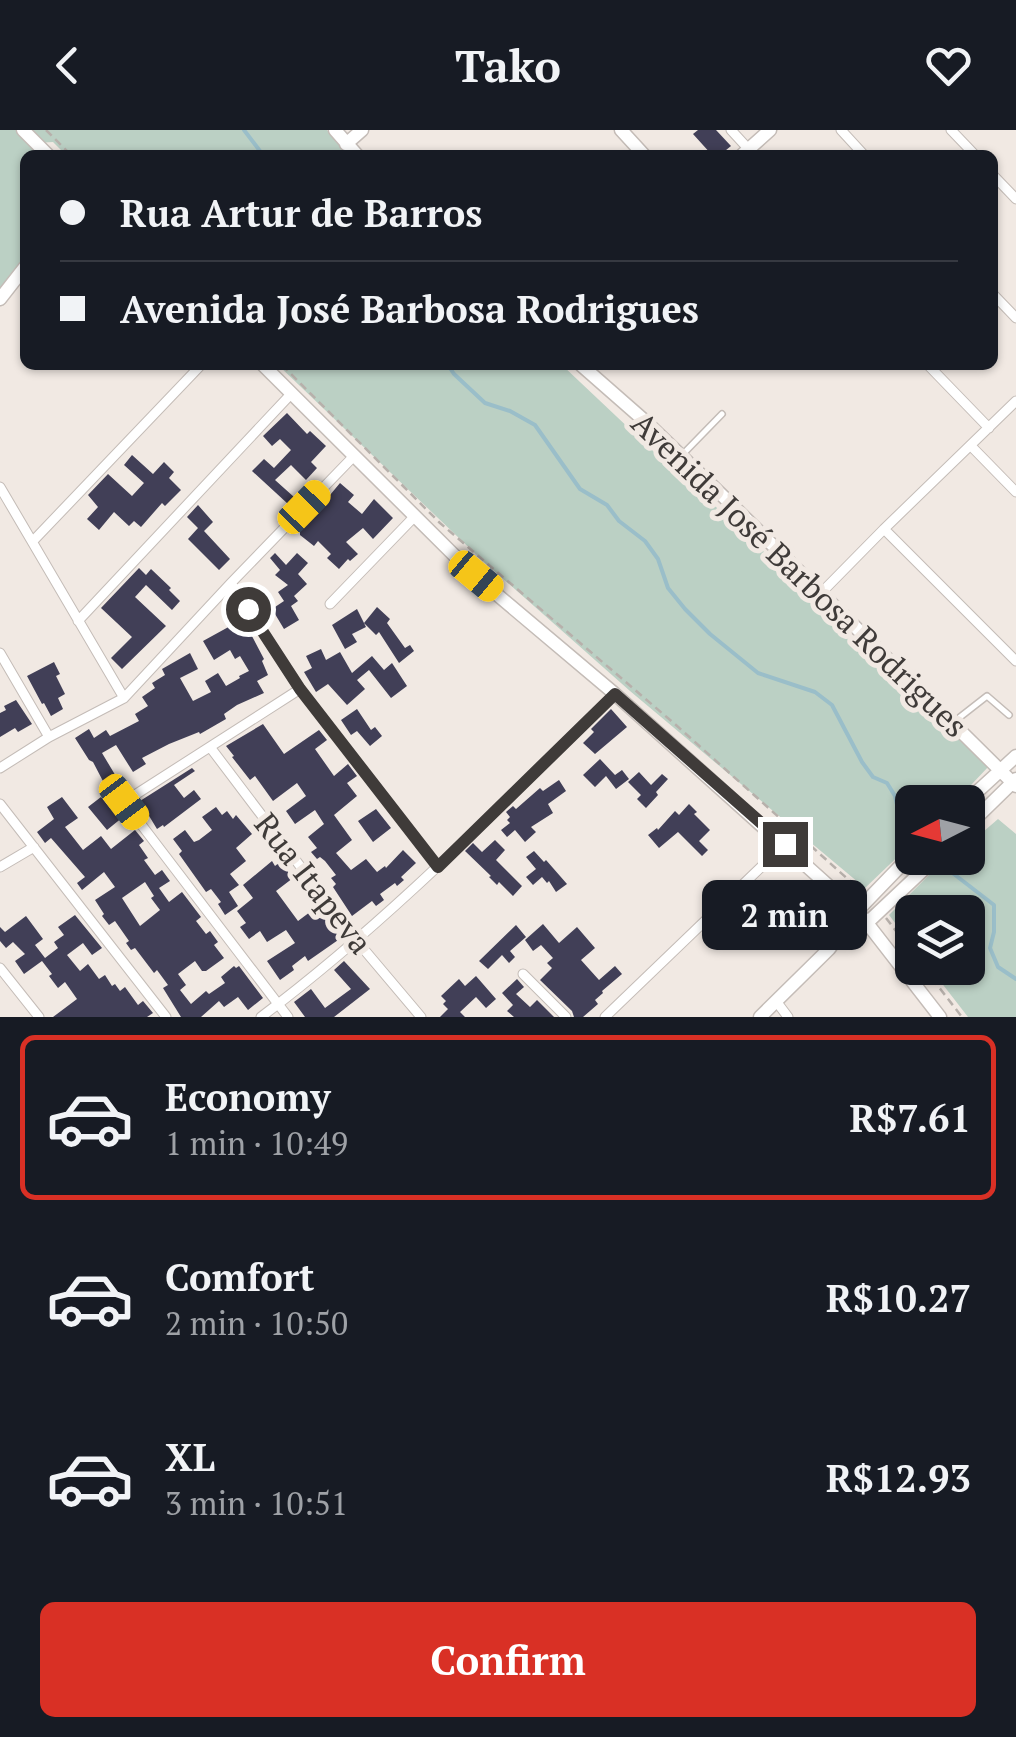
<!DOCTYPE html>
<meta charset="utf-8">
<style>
body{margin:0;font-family:"PT Serif",serif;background:#242831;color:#f1f3f6;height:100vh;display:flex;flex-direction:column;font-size:38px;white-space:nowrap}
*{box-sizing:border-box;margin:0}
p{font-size:32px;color:#9ea1a6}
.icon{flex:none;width:55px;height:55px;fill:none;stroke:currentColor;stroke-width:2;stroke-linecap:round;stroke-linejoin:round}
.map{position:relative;height:887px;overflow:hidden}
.panel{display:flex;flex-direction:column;background:#171b24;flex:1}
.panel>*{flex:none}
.top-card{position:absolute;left:20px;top:20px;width:978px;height:220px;border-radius:15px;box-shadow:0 2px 8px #0004;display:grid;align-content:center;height:220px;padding:0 40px;background:#171b24}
.needle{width:65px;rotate:264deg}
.buttons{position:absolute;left:895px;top:655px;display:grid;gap:20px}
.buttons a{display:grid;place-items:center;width:90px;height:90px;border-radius:15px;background:#171b24;box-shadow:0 2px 8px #0004;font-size:50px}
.end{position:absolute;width:45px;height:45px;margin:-22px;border:12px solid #3f3b39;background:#fff;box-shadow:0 0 0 5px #fff}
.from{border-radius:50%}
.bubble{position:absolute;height:70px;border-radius:15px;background:#171b24;box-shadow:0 2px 8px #0004;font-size:32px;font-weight:600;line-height:70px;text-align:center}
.car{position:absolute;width:30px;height:60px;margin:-30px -15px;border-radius:12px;box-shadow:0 0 8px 2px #0007;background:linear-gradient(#f5c518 24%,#345 0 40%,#f5c518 0 76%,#345 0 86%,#f5c518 0)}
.top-card b{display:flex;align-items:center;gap:35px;height:95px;font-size:38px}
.top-card b+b{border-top:2px solid #363941}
.top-card i{width:25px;height:25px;background:#f1f3f6}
ul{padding:18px 0 0;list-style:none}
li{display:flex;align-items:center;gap:30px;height:165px;margin:0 20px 15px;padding:0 20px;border:5px solid transparent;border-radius:15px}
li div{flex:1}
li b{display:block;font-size:38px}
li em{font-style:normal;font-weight:600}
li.on{border-color:#d93025}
li>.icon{width:90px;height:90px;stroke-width:1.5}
.cta{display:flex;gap:20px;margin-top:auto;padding:20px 40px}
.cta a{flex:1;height:115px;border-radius:15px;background:#d93025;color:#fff;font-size:40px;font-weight:600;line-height:115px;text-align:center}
header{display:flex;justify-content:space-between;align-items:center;height:130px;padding:0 40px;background:#171b24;font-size:45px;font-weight:600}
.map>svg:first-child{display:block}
.green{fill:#bbd0c4}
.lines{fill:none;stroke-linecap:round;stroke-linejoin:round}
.stream{stroke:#9abec9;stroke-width:4}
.building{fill:#413f57;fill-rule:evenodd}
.lane-casing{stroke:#c4bcb7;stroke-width:8}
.street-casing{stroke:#c4bcb7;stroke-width:11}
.secondary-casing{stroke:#c4bcb7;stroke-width:15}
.path{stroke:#b7b0ab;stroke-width:2.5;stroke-dasharray:8 5;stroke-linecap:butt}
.lane{stroke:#fff;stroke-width:5}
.street{stroke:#fff;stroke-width:9}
.secondary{stroke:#fff;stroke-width:12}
.route{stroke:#3f3b39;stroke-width:12}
.labels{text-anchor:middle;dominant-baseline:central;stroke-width:10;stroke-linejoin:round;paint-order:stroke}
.street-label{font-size:32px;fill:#3f3b39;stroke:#f1e9e3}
</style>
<header><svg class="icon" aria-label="back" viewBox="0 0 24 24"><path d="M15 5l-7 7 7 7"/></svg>Tako<svg class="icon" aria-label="heart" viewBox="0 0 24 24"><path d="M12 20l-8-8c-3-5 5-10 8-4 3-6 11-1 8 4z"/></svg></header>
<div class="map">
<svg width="1016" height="887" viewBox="0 0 1016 887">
<rect width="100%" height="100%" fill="#f1e9e3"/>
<path class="green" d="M0,0H327L348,25H66L53,12L37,13L48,25H25V137L0,169Z
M278,235H562L688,354L733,391L827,485L989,636L955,672H912V713L865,758L630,561L483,431Z
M998,689L1016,704V887H968L930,838H968V782H912V815L889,785L946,728H968V711L983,702Z"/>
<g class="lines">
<path class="stream" d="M244,0L263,25
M448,235L454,244L485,273L510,281L535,295L580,359L607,375L619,391L645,411L658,429L668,458L685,479L710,504L758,543L815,562L832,575L862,632L873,647L887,653L895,666L903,700L912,708
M937,731L994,775V802L990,818L998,837L1016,849"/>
</g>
<path class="building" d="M698,0H716L731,16L720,25H712L693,4Z
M287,283L307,304L310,301L326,316L311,332L317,338L306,350L291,335L275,350L294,367L288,374L252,341L264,329L274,338L291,320L280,309L272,316L263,306Z
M132,325L153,344L164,332L174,342L169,348L181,360L165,376L162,373L141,397L134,391L129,396L114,382L99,400L87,389L98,377L88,365L108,344L132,366L144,353L124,335Z
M340,353L354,365L348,372L362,384L374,369L393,388L373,409L363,398L346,412L358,424L350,431L348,429L339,439L327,428L331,424L318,411L314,416L300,405V401Z
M198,375L213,392L204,401L230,429L219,440L188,409L198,398L187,387Z
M275,423L286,435L297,423L308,433L298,444L307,454L294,466L298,471L291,476L299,490L284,499L272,479L284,471L278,462L288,455L275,445L280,440L270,428Z
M139,438L146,445L151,439L171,458L169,460L180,471L172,480L146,455L135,467L166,496L122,539L111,528L132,507L101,478Z
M377,477L390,489L387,493L405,518L410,515L414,521L399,533L379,502L376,505L364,493Z
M357,479L366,497L352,504L357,512L345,519L332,495Z
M243,489L264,529L262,531L268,545L257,551L264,563L237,575L224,584L226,589L200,604L199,602L169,614L142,628L146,634L133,642L116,615L102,623L117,648L105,655L93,632L89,630L75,608L89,599L94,608L106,600L110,606L139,591L135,584L148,576L142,567L155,558L152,553L165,545L162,539L190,523L198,539L180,548L193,571L211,562L205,551L218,543L226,556L240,548L239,546L249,541L240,526L235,529L230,520L214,530L203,511Z
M321,519L326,530L340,522L352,543L372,526L384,540L392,533L407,556L391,568L369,540L357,550L365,559L347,575L328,554L316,562L304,542L312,538L306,526Z
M54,532L60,544L56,546L65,564L58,568L63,579L51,586L44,573L42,574L27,546Z
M16,570L32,594L18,602L15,598L0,607V583L6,580L4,576Z
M357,579L371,600L375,597L382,606L370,616L357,601L351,605L341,590Z
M611,579L627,597L595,624L583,613L594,602L591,599Z
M263,594L284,624L319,600L327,610L315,619L334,646L348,634L357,646L347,653L357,666L334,685L352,710L336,723L351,740L366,729L377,742L385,736L386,738L403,720L416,733L401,747L404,750L397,756L395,753L380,764L384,770L376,776L372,771L352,786L333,757L336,754L331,748L336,745L325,731L320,727L317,729L311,722L317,718L308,707L324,694L315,680L295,694L286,681L306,666L297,653L273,671L255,646L250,650L232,627L234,626L226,616Z
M600,629L615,645L622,640L629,649L616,659L606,646L595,657L583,645Z
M192,638L195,641L174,655L184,668L194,660L201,669L164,697L163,695L157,699L140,671Z
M639,642L651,655L662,644L668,649L656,662L658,665L646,678L637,669L641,665L628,652Z
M559,650L566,661L548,674L553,683L531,697L536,702L525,712L515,700L507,707L501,700L510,693L507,690L510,687L506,682L513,676L516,679L540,658L543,661Z
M62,667L78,688L65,697L83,720L101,706L111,719L135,700L144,711L139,715L148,728L144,730L155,745L162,740L170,751L159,758L169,772L182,762L201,787L196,791L206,804L210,801L218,812L214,815L224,828L206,841H202L195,831L178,844L186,855L180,860L191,874L206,861L209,864L225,853L221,847L234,836L236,838L239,836L263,868L248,880L238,867L224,877L219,871L201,887H181L163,858L168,855L157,840L154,843L135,818L131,820L126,813L129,811L115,791L109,795L102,786L104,784L95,770L115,757L104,742L82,760L77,753L85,747L51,708L45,713L37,702L54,689L47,677ZM145,752L154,766L151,768L160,780L140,796L122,768Z
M101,667L110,678L114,675L123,687L107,700L88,677Z
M689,674L697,682L694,684L710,700L699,711L708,720L702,726L678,702L659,718L648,705L657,698L658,700L675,681L679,685Z
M216,677L222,685L227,681L233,689L236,685L252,704L236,718L246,731L230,744L239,755L229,762L238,776L225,785L218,774L221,772L211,759L206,762L179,724L182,721L173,709L185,700L194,712L199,710L212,700L202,687Z
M376,679L391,698L373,712L358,691Z
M495,710L505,720L496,730L522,756L513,766L499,752L497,755L489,747L491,746L465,721L473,713L482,722Z
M534,721L544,732L546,730L567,754L556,762L549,751L547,753L542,747L533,755L526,747L536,739L526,727Z
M272,731L275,736L280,732L293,748L276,761L298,791L318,776L341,808L308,831L305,826L292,836L294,840L280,850L267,831L295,813L286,800L267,812L260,801L249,809L240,797L246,793L237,781L253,768L243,755Z
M75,785L102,818L92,825L83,813L67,825L80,841L88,834L99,849L105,845L112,856L115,854L120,861L125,857L138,875L143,871L153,883L147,887H53L77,869L65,852L58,858L49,846L52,844L42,831L24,844L15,831L25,824L13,812L6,818L0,811V797L5,802L26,786L43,809L35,815L45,828L58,818L54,812L64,805L58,797Z
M543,794L559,813L577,797L595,818L581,830L599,850L615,836L622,844L602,861L603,863L595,870L598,874L583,887H574L572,881L540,850L552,838L547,833L553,828L541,815L533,821L525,810Z
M516,795L526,807L510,821L515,827L509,833L502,825L488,839L479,831Z
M344,831L370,859L334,887H305L294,872L311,859L325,878L351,859L334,840Z
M476,846L496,869L486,878L476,867L460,882L465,887H440L448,879L443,874L446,871L441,866L459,849L465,856Z
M517,849L524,857L516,864L530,877L537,870L554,887H514L507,881L513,875L502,863Z"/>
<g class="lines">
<g class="lane-casing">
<path id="lane" d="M683,324L722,284
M955,591L987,566L1009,585"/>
</g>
<g class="street-casing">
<path id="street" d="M731,0L754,25
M841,0L864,25
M951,0L975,25
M992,44L1016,69
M992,163L1016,188
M928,235L989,298
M971,316L1016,362
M0,357L124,568
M884,399L1016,531
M33,411L201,235
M231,453L300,559L438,737
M821,463L884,399L1016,271
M330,474L415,386
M78,491L291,264
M0,523L49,607
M210,617L356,810L421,887
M0,638L49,607L124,568L231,453L353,327
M0,674L166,887
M0,737L34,717
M0,838L39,887
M523,844L566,887
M776,871L788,887
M261,887C389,791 501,675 615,564
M288,887L124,672L300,559
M605,887L785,714"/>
</g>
<g class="secondary-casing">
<path id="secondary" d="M23,0L48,25
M335,0L357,25
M621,0L644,25
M346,14L362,0
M742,25L770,0
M0,169L25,137
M263,235L475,446L615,564L860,784L940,887
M581,235L646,292L732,375L1016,656
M966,672L1016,626
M968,696L1016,649
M840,812L867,793L936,728
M760,887L829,819L857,781L912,724"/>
</g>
<path class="path" d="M46,0L71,25
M282,235L440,393L676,595L860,760
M886,788L912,822
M924,838L962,887"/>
<use href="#lane" class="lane"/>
<use href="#street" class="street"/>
<use href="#secondary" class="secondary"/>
</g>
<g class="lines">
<path class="route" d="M248,479L300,559L438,737L615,564L785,714"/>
</g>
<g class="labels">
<g class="street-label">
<text transform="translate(800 444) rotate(44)">Avenida José Barbosa Rodrigues</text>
<text transform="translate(314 753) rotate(52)">Rua Itapeva</text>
</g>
</g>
</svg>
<div class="buttons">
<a><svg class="needle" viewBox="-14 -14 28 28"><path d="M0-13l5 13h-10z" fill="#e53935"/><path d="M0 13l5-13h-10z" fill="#9ea1a6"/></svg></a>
<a><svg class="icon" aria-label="layers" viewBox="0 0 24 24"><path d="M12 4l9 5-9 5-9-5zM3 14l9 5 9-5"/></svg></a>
</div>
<i class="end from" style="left:248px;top:479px"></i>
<i class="end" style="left:785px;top:714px"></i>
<div class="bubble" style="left:702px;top:750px;width:165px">2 min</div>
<i class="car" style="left:304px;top:377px;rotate:44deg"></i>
<i class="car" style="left:476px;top:446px;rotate:130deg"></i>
<i class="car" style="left:124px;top:672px;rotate:143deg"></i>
<div class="top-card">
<b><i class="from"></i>Rua Artur de Barros</b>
<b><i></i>Avenida José Barbosa Rodrigues</b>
</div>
</div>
<section class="panel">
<ul>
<li class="on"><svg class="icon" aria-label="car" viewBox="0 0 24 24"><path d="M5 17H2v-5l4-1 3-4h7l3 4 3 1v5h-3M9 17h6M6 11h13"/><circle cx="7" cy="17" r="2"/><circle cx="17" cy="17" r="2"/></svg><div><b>Economy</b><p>1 min · 10:49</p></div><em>R$7.61</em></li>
<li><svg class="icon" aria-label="car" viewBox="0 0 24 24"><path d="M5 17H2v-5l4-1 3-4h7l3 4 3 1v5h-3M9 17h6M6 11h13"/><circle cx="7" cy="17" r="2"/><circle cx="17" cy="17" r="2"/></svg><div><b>Comfort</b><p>2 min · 10:50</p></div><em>R$10.27</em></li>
<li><svg class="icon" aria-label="car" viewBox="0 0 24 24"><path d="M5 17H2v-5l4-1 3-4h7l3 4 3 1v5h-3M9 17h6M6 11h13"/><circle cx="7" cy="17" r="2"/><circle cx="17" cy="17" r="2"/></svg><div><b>XL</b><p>3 min · 10:51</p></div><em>R$12.93</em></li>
</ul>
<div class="cta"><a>Confirm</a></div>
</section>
